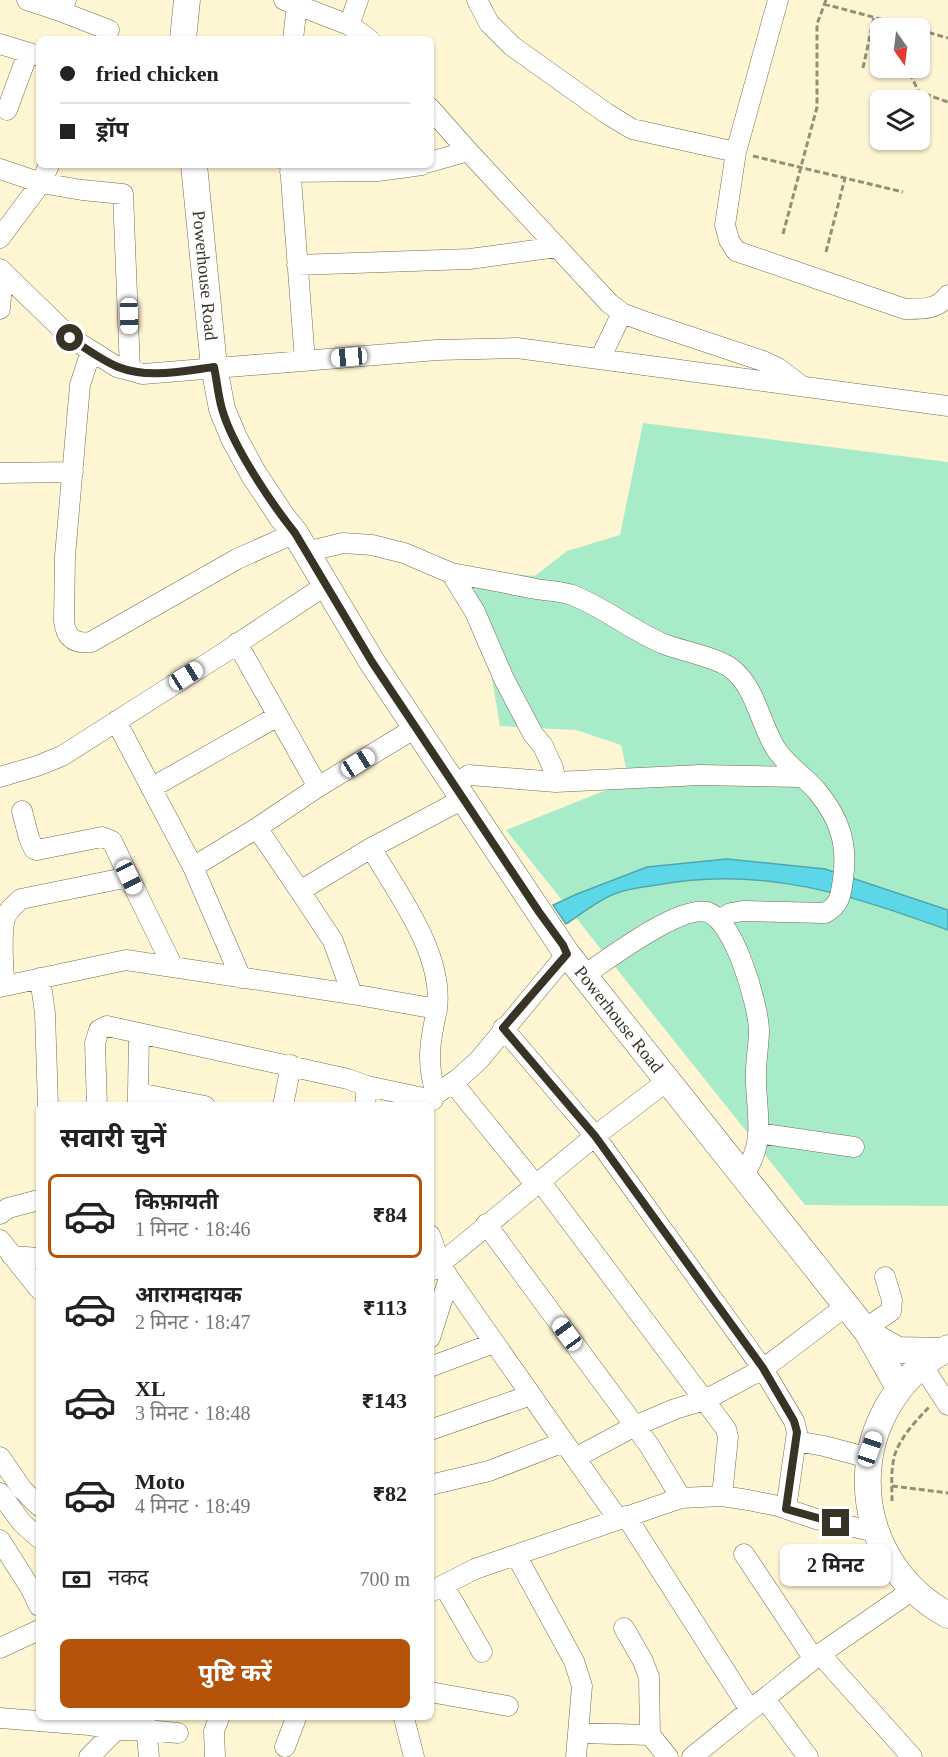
<!DOCTYPE html>
<html lang="hi">
<meta charset="utf-8">
<style>
body{margin:0;font-family:"Times New Roman","Noto Sans Devanagari",serif;background:#f6f6f6;color:#222;height:100vh;display:flex;flex-direction:column;font-size:22px;white-space:nowrap}
*{box-sizing:border-box;margin:0}
p{font-size:20px;color:#767676}
.icon{flex:none;width:33px;height:33px;fill:none;stroke:currentColor;stroke-width:2;stroke-linecap:round;stroke-linejoin:round}
.map{position:relative;flex:1;overflow:hidden}
.side{position:absolute;left:36px;top:1102px;width:398px;height:618px;display:flex;flex-direction:column;background:#fff;border-radius:9px;box-shadow:0 2px 4px #0004}
.side>*{flex:none}
.banner{position:absolute;left:36px;top:36px;width:398px;height:132px;border-radius:9px;box-shadow:0 2px 4px #0004;display:grid;align-content:center;height:132px;padding:0 24px;background:#fff}
.needle{width:39px;rotate:166deg}
.buttons{position:absolute;left:870px;top:18px;display:grid;gap:12px}
.buttons a{display:grid;place-items:center;width:60px;height:60px;border-radius:9px;background:#fff;box-shadow:0 2px 4px #0004;font-size:30px}
.end{position:absolute;width:27px;height:27px;margin:-14px;border:8px solid #373326;background:#fff;box-shadow:0 0 0 3px #fff}
.from{border-radius:50%}
.bubble{position:absolute;height:42px;border-radius:9px;background:#fff;box-shadow:0 2px 4px #0004;font-size:20px;font-weight:700;line-height:42px;text-align:center}
.car{position:absolute;width:18px;height:36px;margin:-18px -9px;border-radius:8px;box-shadow:0 0 4px 2px #0007;background:linear-gradient(#fff 24%,#345 0 40%,#fff 0 76%,#345 0 86%,#fff 0)}
.banner b{display:flex;align-items:center;gap:21px;height:57px;font-size:22px}
.banner b+b{border-top:2px solid #e0e0e0}
.banner i{width:15px;height:15px;background:#222}
ul{padding:0;list-style:none}
li{display:flex;align-items:center;gap:18px;height:84px;margin:0 12px 9px;padding:0 12px;border:3px solid transparent;border-radius:9px}
li div{flex:1}
li b{display:block;font-size:22px}
li em{font-style:normal;font-weight:700}
li.selected{border-color:#b45309}
li>.icon{width:54px;height:54px;stroke-width:1.5}
h2{padding:0 24px;font-size:27px;line-height:72px}
.pay{display:flex;align-items:center;gap:15px;height:66px;padding:0 24px;font-size:22px}
.pay p{margin-inline-start:auto}
.primary-button{display:flex;gap:12px;margin-top:auto;padding:12px 24px}
.primary-button a{flex:1;height:69px;border-radius:9px;background:#b45309;color:#fff;font-size:24px;font-weight:700;line-height:69px;text-align:center}
.map>svg:first-child{display:block}
.green{fill:#a8ebc9}
.water{fill:#5cd7e7;stroke:#51a6ad;stroke-width:1.5}
.lines{fill:none;stroke-linecap:round;stroke-linejoin:round}
.minor-casing{stroke:#736c4d;stroke-width:21}
.major-casing{stroke:#736c4d;stroke-width:27}
.path{stroke:#958f78;stroke-width:3;stroke-dasharray:6 3;stroke-linecap:butt}
.minor{stroke:#fff;stroke-width:20}
.major{stroke:#fff;stroke-width:26}
.route{stroke:#373326;stroke-width:8}
.labels{text-anchor:middle;dominant-baseline:central;stroke-width:4.5;stroke-linejoin:round;paint-order:stroke}
.street-label{font-size:18px;fill:#373326;stroke:#fff}
</style>
<div class="map">
<svg width="948" height="1757" viewBox="0 0 948 1757">
<rect width="100%" height="100%" fill="#fef5d3"/>
<path class="green" d="M643,423L948,462V1206L805,1205L506,830L629,781L621,745L576,730L500,726L489,660L441,568L535,576L567,551L620,535Z"/>
<path class="water" d="M727,859L825,869L948,910V930C850,895 764,865 657,885C644,887 630,888 617,893C601,898 581,914 566,924L553,905L577,894L647,867Z"/>
<g class="lines">
<g class="minor-casing">
<path id="minor" d="M27,0L57,10L66,0
M284,0L349,25L369,39
M477,0L489,23L512,46L606,113L632,129L736,152
M778,0L736,152L725,225L729,240L736,251L905,309C921,309 938,310 948,295
M57,10L109,30
M349,25L358,0
M293,39L297,5
M0,44L39,56
M430,108L468,151L609,303L622,313L646,322L763,361L778,368L799,384
M7,110L28,53
M430,162L468,151
M290,165L305,361
M0,169L41,183L82,190L123,194L130,370
M290,172L378,171L422,165
M0,238L41,183L49,165
M297,265L470,259L557,247
M0,269L71,338L117,367L143,374L437,350L517,348L948,406
M0,309L3,272
M91,351L80,385L65,556L64,621C66,638 74,644 91,642L237,559L295,533
M600,359L622,313
M0,473L73,472
M306,552L343,543L372,545L404,553L451,573L475,612L504,679L533,734L543,746L553,768L556,782L469,775L454,784
M451,573C479,578 507,583 536,589C547,591 561,591 572,595C604,607 632,631 664,644C682,651 719,658 732,669C756,688 760,724 776,749C787,766 804,776 817,791C840,819 848,844 843,879C841,895 840,905 825,913L743,911L731,913L719,920
M237,643L318,787L257,828L300,891
M116,721L193,867
M0,777L37,766L62,756L222,654L326,585
M556,782L700,775L801,777
M318,787L417,727
M151,788L278,716
M22,811L29,838L34,849L37,850L102,837L112,841L129,877
M583,976C607,960 679,905 707,912C734,919 758,1004 759,1030C759,1046 755,1063 756,1080C756,1101 761,1122 757,1143C755,1156 749,1166 743,1177
M40,978L45,1013L48,1106
M241,978L193,867L257,828
M4,986C4,965 0,938 5,918C8,910 15,904 21,899L129,877L173,967
M0,987L126,960L352,994L333,941L300,891L371,848L465,798
M352,994L437,1009C444,954 398,894 371,848
M437,1009C430,1041 426,1062 436,1094L458,1079L479,1060L567,954
M503,1028L595,1136L763,1369L794,1421L797,1432L786,1509
M453,1083L535,1184
M367,1086L433,1100
M138,1093L139,1033
M97,1106L95,1043L99,1030L107,1026L348,1079L367,1086L365,1106
M138,1106V1093L205,1106
M283,1106L291,1065
M758,1133L854,1147
M540,1181L726,1429L728,1437L722,1496
M0,1214L8,1208L39,1200
M486,1224L649,1445L681,1498
M430,1235L441,1265L449,1278L618,1519
M0,1240L39,1289
M12,1256L39,1258
M433,1270L595,1136L667,1081
M865,1329L891,1311L892,1300L885,1277
M430,1338L449,1278
M922,1365L948,1405
M430,1367L494,1343
M430,1430L531,1395
M796,1441L824,1446L869,1458
M0,1457L22,1489L39,1506
M575,1458L635,1426L675,1409L705,1400L763,1369L846,1306
M430,1485L489,1471L564,1442
M0,1493L22,1523L39,1538
M626,1516L750,1710
M0,1540L31,1589L39,1606
M744,1554L814,1659
M516,1555L574,1661L582,1686L576,1757
M444,1586L482,1652
M430,1592L475,1569L681,1498L722,1496L748,1500L778,1506L816,1519L877,1532
M624,1628L643,1661L649,1677L650,1735L668,1757
M0,1648L39,1630
M820,1654L912,1757
M430,1692L508,1706
M765,1699L808,1757
M0,1718L89,1725L116,1730H146L178,1733
M145,1718L149,1757
M404,1718L414,1757
M579,1733L650,1735
M285,1747L296,1718
M89,1757L116,1730
M215,1757L214,1731L219,1718
M692,1757L820,1654L914,1589"/>
</g>
<g class="major-casing">
<g id="major">
<path d="M183,39L187,0"/>
<path id="s1" d="M194,165L214,367L222,409L234,438L253,473L282,517L295,533L372,662L567,954L868,1333L899,1388"/>
<path d="M868,1333L898,1350L943,1351"/>
<path d="M948,1348C841,1407 841,1556 948,1615"/>
</g>
</g>
<path class="path" d="M824,4L914,28
M920,30L948,38
M863,68L874,17
M895,68L894,71L911,76L919,92L948,102
M753,156L903,192
M783,234L817,107V24L826,0
M826,252L845,178
M892,1486L948,1493
M892,1501C892,1485 890,1464 897,1449C904,1433 918,1419 929,1407"/>
<use href="#minor" class="minor"/>
<use href="#major" class="major"/>
</g>
<g class="lines">
<path class="route" d="M70,338C85,348 101,360 118,367C149,379 182,371 214,367C217,381 218,395 222,409C232,445 271,503 295,533L372,662L539,912L563,945L567,954L503,1028L595,1136L763,1368L794,1421L797,1432L786,1509L836,1523"/>
</g>
<g class="labels">
<g class="street-label">
<text stroke="none"><textPath href="#s1" startOffset="111">Powerhouse Road</textPath></text>
<text stroke="none"><textPath href="#s1" startOffset="975">Powerhouse Road</textPath></text>
</g>
</g>
</svg>
<div class="buttons">
<a><svg class="needle" viewBox="-14 -14 28 28"><path d="M0-13l5 13h-10z" fill="#e53935"/><path d="M0 13l5-13h-10z" fill="#767676"/></svg></a>
<a><svg class="icon" aria-label="layers" viewBox="0 0 24 24"><path d="M12 4l9 5-9 5-9-5zM3 14l9 5 9-5"/></svg></a>
</div>
<i class="end from" style="left:70px;top:338px"></i>
<i class="end" style="left:836px;top:1523px"></i>
<div class="bubble" style="left:780px;top:1544px;width:111px">2 मिनट</div>
<i class="car" style="left:129px;top:316px;rotate:179deg"></i>
<i class="car" style="left:349px;top:357px;rotate:265deg"></i>
<i class="car" style="left:186px;top:676px;rotate:58deg"></i>
<i class="car" style="left:358px;top:763px;rotate:58deg"></i>
<i class="car" style="left:129px;top:877px;rotate:154deg"></i>
<i class="car" style="left:567px;top:1334px;rotate:324deg"></i>
<i class="car" style="left:870px;top:1449px;rotate:19deg"></i>
<div class="banner">
<b><i class="from"></i>fried chicken</b>
<b><i></i>ड्रॉप</b>
</div>
<section class="side">
<h2>सवारी चुनें</h2>
<ul>
<li class="selected"><svg class="icon" aria-label="car" viewBox="0 0 24 24"><path d="M5 17H2v-5l4-1 3-4h7l3 4 3 1v5h-3M9 17h6M6 11h13"/><circle cx="7" cy="17" r="2"/><circle cx="17" cy="17" r="2"/></svg><div><b>किफ़ायती</b><p>1 मिनट · 18:46</p></div><em>₹84</em></li>
<li><svg class="icon" aria-label="car" viewBox="0 0 24 24"><path d="M5 17H2v-5l4-1 3-4h7l3 4 3 1v5h-3M9 17h6M6 11h13"/><circle cx="7" cy="17" r="2"/><circle cx="17" cy="17" r="2"/></svg><div><b>आरामदायक</b><p>2 मिनट · 18:47</p></div><em>₹113</em></li>
<li><svg class="icon" aria-label="car" viewBox="0 0 24 24"><path d="M5 17H2v-5l4-1 3-4h7l3 4 3 1v5h-3M9 17h6M6 11h13"/><circle cx="7" cy="17" r="2"/><circle cx="17" cy="17" r="2"/></svg><div><b>XL</b><p>3 मिनट · 18:48</p></div><em>₹143</em></li>
<li><svg class="icon" aria-label="car" viewBox="0 0 24 24"><path d="M5 17H2v-5l4-1 3-4h7l3 4 3 1v5h-3M9 17h6M6 11h13"/><circle cx="7" cy="17" r="2"/><circle cx="17" cy="17" r="2"/></svg><div><b>Moto</b><p>4 मिनट · 18:49</p></div><em>₹82</em></li>
</ul>
<div class="pay"><svg class="icon" aria-label="cash" viewBox="0 0 24 24"><path d="M3 7h18v10H3z"/><circle cx="12" cy="12" r="2"/></svg>नकद<p>700 m</p></div>
<div class="primary-button"><a>पुष्टि करें</a></div>
</section>
</div>
